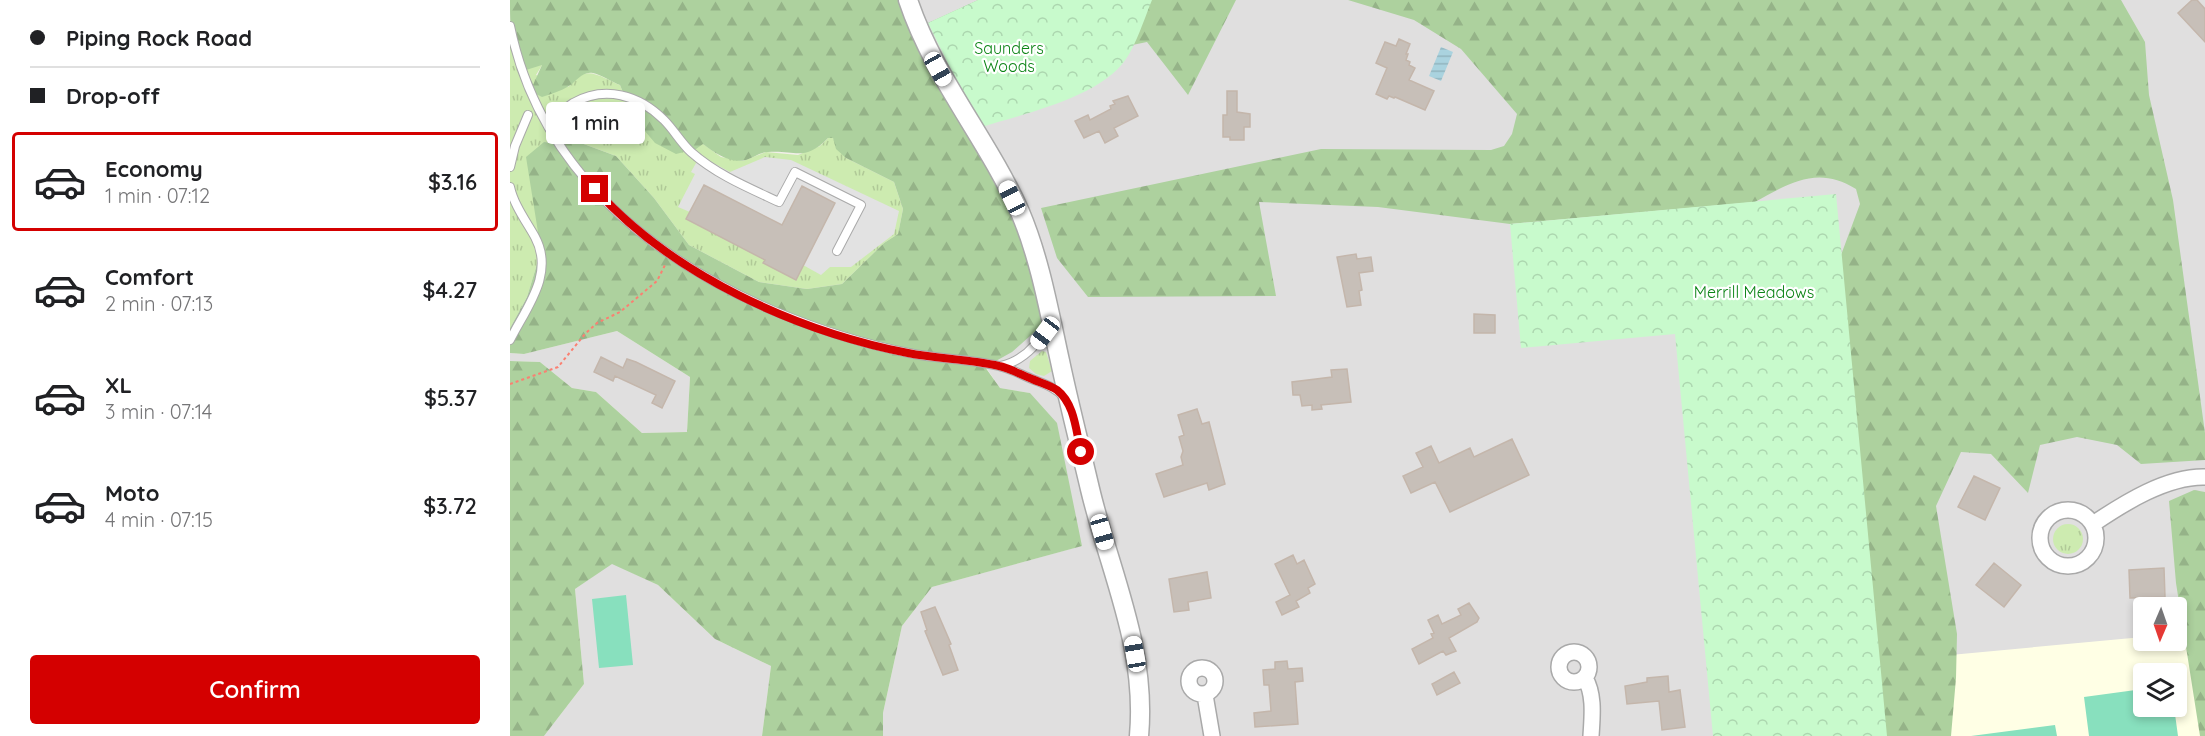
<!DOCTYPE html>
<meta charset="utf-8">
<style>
body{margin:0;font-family:Quicksand,sans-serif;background:#f2f2f2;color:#202124;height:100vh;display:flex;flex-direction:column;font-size:22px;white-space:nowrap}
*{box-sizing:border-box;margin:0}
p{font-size:20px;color:#757577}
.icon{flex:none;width:33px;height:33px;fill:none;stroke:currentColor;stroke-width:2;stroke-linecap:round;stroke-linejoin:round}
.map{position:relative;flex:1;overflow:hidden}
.drawer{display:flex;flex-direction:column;background:#fff;width:510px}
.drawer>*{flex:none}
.top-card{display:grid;align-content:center;height:132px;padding:0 30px;background:#fff}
.needle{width:39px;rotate:182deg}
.fabs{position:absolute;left:1623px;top:597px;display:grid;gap:12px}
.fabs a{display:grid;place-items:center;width:54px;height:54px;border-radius:6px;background:#fff;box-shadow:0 3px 9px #0003;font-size:30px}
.end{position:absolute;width:27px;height:27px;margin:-14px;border:8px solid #d40000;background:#fff;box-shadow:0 0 0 3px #fff}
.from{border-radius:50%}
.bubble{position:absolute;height:42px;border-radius:6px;background:#fff;box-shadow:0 3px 9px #0003;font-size:20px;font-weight:600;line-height:42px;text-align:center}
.car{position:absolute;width:18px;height:36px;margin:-18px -9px;border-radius:8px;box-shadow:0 0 4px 2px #0007;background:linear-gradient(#fff 24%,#345 0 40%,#fff 0 76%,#345 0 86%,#fff 0)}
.top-card b{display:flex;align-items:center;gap:21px;height:57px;font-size:22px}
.top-card b+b{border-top:2px solid #e0e0e0}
.top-card i{width:15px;height:15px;background:#202124}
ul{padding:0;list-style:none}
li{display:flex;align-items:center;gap:18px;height:99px;margin:0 12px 9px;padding:0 18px;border:3px solid transparent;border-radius:6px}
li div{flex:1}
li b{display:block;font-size:22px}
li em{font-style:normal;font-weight:600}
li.on{border-color:#d40000}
li>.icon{width:54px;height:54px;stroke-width:1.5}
.button{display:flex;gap:12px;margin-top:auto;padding:12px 30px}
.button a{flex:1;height:69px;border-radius:6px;background:#d40000;color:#fff;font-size:24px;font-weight:600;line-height:69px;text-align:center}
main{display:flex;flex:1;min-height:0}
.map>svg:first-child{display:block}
.residential{fill:#e0dfdf;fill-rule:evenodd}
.education{fill:#ffffe5;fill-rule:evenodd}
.grass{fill:url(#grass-tufts)}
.forest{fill:url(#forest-firs)}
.park{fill:url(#park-crowns)}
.pitch{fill:#88e0be}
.parking{fill:#e2e2e2}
.water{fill:url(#water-rules)}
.building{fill:#c7bfb8;stroke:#c4b6ab;stroke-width:1.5}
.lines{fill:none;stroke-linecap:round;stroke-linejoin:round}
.service-casing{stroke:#a9a9a9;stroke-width:10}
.minor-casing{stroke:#a9a9a9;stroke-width:18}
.tertiary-casing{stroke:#a9a9a9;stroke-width:21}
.path{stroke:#fa8072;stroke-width:2;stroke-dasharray:3 3;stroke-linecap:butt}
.service{stroke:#fff;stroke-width:8}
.minor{stroke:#fff;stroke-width:15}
.tertiary{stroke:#fff;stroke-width:18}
.route{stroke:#d40000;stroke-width:8}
.labels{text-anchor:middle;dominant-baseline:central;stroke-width:4.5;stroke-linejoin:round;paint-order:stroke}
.park-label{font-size:16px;fill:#0c8416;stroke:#fff}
</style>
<main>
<section class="drawer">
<div class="top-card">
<b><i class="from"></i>Piping Rock Road</b>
<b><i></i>Drop-off</b>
</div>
<ul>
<li class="on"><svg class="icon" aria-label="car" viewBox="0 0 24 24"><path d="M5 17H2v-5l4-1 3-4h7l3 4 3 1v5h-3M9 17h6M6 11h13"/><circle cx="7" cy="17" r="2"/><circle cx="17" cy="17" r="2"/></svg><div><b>Economy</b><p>1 min · 07:12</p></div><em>$3.16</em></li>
<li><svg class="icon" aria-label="car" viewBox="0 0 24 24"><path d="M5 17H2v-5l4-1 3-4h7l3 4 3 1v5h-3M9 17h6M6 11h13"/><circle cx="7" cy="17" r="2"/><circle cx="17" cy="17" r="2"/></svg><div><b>Comfort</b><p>2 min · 07:13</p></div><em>$4.27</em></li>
<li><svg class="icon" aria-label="car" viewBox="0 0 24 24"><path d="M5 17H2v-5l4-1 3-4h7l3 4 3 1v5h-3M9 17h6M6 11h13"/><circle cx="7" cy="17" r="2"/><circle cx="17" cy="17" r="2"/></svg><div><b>XL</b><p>3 min · 07:14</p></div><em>$5.37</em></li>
<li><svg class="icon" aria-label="car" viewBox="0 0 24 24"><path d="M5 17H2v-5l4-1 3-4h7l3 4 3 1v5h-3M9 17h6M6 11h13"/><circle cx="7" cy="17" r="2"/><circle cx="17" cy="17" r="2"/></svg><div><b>Moto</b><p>4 min · 07:15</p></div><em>$3.72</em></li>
</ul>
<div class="button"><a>Confirm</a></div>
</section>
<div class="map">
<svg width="1695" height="736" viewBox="0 0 1695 736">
<defs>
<pattern id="grass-tufts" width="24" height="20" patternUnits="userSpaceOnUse" patternTransform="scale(1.5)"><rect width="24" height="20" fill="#cdebb0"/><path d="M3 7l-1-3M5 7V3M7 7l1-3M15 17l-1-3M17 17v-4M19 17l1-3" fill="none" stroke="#b0c997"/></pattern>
<pattern id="forest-firs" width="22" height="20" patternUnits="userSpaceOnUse" patternTransform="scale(1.5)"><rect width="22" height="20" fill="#add19e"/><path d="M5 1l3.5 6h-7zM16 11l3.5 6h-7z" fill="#95b388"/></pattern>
<pattern id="park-crowns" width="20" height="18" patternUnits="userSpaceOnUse" patternTransform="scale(1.5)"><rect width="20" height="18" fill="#c8facc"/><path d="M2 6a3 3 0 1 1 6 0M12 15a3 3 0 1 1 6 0" fill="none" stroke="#acd6af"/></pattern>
<pattern id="water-rules" width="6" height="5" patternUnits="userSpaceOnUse" patternTransform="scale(1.5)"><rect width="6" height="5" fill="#aad3df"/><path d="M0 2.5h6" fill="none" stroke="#92b5bf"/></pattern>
</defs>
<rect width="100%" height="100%" fill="#f2efe9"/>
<path class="residential" d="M398,0H1695V736H373V713L392,626L422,587L571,546L520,393L490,388L475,366ZM1634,608H1666V640H1634ZM1634,674H1666V706H1634Z
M107,331L180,377L177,432L132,433L86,392L62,388L30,362L0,361V353L14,354Z
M102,563L148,585L205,639L261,666L252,736H34L74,684L65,589Z"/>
<path class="education" d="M1695,631V736H1411L1408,658L1633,637L1634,640H1666L1667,634ZM1634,674H1666V706H1634Z"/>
<path class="grass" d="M0,32L34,62L26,75L58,87C63,83 68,76 73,74C84,70 100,81 110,85L123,117L193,144L211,157L233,161L256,152L288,155L310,146L318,138H323L336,158L384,182L393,209L388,234L374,243L332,284L297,289L249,282L179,245L144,198L106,156L71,143L55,144L34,142L31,251L17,297L0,328Z
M532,351L536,352L542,371L534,376L526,374L519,368L520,361Z
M1543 539a15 15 0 1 1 30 0a15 15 0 1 1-30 0Z"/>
<path class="forest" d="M0,0H398L506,212L538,320L502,352L475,367L490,388L520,393L547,423L572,546L422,587L392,626L373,713V736H252L261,666L205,639L148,585L102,564L65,589L74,684L34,736H0V361L30,362L62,388L86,392L132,433L177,432L180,377L107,331L14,354L0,353V328L17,297L31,251L16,157L34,142L55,144L71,143L106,156L144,198L179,245L249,282L297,289L332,284L374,243L388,234L393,209L384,182L336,158L326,149L323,138H318C295,162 286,150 258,152C250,152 243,158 236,160C220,164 205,153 193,144L186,149L166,154L145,143L123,117L110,85C102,82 90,74 83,73C72,71 67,81 59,86C51,91 41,94 32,97L24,93L23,85L32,65L16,70C0,52 0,24 0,0Z
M468,0H726L678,95L637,42L568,56L418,23Z
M838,0H1611L1635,42L1639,95L1663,200L1695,433V460L1631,464L1607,445L1567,437L1530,445L1518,493L1481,454L1451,452L1426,506L1447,634L1446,678L1441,736H1317L1331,255L1350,204L1346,189C1308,165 1279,183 1245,202L1000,224L868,207L749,202L766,296L578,297L547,258L531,208L811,149L981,150L994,146L1002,134L1007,114L951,49L904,20Z
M1684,490L1695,492V736H1690L1666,583L1659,501Z"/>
<path class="park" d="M468,0H642C635,17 626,45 616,59C591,97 513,114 472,127L452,92L418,23Z
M1326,194L1377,736H1203L1165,334L1011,348L1000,224Z"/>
<path class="pitch" d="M116,595L123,665L89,668L82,599Z
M1633,689L1634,706L1664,707L1668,736H1579L1574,697Z
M1545,725L1547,736H1461Z"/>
<path class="parking" d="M190,156L220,172L255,157L281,160L389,211L384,234L341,267H320L311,275L293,265L325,203L292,187L272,225L194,185L180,212L168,207L185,174L181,172Z"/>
<path class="water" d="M931,47L943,52L931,81L919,76Z"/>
<path class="building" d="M1682,0H1687L1695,9V42L1668,13Z
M889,39L900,44L896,54H898L896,60L900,62L899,65L905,68L899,80L924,91L915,110L885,97L884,98L879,96L877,99L866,94L877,68L866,63L875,42L886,46Z
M717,91H727V112L740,114V127H734V140H720V137H713V115H717Z
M618,96L628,116L604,128L608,136L595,143L589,131L574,138L565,121L578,115L580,120L601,109L600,106L605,104L603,101Z
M194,185L272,225L292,186L325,203L286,280L253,263L255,260L176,219Z
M846,254L847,259L861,257L863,271L849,273L852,290L849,291L851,305L837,307L827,257Z
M964,314L985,315V333H964Z
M91,357L113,368L117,359L126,362L165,381L152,408L142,403L146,395L105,376L103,381L84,372Z
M837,369L841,402L811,405L812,409L802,410V405L792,406L790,395H783L782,382L822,377L821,370Z
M687,409L692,424L699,422L715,484L699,490L697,483L654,497L646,474L673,465L671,457L673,451L669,437L674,435L668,415Z
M1002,439L1019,475L940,512L925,482L901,493L893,476L913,467L906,453L921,446L929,463L960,448L964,457Z
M1464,476L1490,488L1475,520L1448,507Z
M783,555L787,564L794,560L805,584L798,588L800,593L786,601L789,607L772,615L766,602L780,595L765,564Z
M1484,563L1511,585L1494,607L1466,585Z
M1654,568L1655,597L1620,598L1619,570Z
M697,572L701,598L678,602L679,610L664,612L659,579Z
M959,603L969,618L967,622L939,638L946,651L936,655L933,651L909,664L902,649L923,638L921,634L924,633L918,620L928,615L932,624L951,615L948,609Z
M425,607L441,644L439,645L448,670L433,675L415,631L417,630L411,612Z
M777,661L778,669L792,668L793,681L785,682L788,724L745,727L744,713L761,711L759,685H754L753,670L765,669V662Z
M944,672L950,683L927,695L922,684Z
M1158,676L1159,692L1170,690L1175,727L1152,730L1149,701L1117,704L1115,686L1137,682V678Z"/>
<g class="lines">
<g class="service-casing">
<path id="service" d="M0,26C29,167 138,257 264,311C307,329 353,344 399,353C428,359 459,359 489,366C500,368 512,375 522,379C534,384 545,387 554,397
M37,123C45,116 54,109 63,103C95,85 129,95 154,120C164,130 171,143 181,152C207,175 239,188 269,202L285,172L351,205L327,251
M0,167L5,146L18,115
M0,187C4,205 16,221 25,237C45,274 16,308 0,340
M491,366C513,361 529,343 539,324"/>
</g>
<g class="minor-casing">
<path id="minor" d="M1530 538a28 28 0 1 1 56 0a28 28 0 1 1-56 0Z
M1583,524C1614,503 1657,476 1695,477
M1049 667a15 15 0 1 1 30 0a15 15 0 1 1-30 0Z
M679 681a13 13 0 1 1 26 0a13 13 0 1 1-26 0Z
M1075,678C1085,695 1082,718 1081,736
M695,695L702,736"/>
</g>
<g class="tertiary-casing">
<path id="tertiary" d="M398,0C424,78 477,138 510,212C530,259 539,311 550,361C559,404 570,446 580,489C600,573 637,647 629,736"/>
</g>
<path class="path" d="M0,384L48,367L75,334L87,323L110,312L147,281L156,263"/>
<use href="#service" class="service"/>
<use href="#minor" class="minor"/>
<use href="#tertiary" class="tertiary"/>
</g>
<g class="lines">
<path class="route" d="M85,189C162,275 286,331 398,353C428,359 459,359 489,366C500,368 511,375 522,379C531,383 540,385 547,390C565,404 566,432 571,452"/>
</g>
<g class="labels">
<g class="park-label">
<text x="499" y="48">Saunders<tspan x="499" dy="18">Woods</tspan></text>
<text x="1244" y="292">Merrill Meadows</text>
</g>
</g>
</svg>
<div class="fabs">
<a><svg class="needle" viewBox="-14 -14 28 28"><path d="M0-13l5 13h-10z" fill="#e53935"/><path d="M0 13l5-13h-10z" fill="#757577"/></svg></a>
<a><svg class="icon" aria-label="layers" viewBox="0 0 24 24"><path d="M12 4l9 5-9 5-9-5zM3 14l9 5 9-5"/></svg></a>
</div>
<i class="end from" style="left:571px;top:452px"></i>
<i class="end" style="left:85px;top:189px"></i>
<div class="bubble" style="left:36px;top:102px;width:99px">1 min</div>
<i class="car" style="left:428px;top:69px;rotate:151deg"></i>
<i class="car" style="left:502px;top:198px;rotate:334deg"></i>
<i class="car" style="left:535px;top:333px;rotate:217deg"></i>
<i class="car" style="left:592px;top:532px;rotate:164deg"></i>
<i class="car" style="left:625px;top:654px;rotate:350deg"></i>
</div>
</main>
